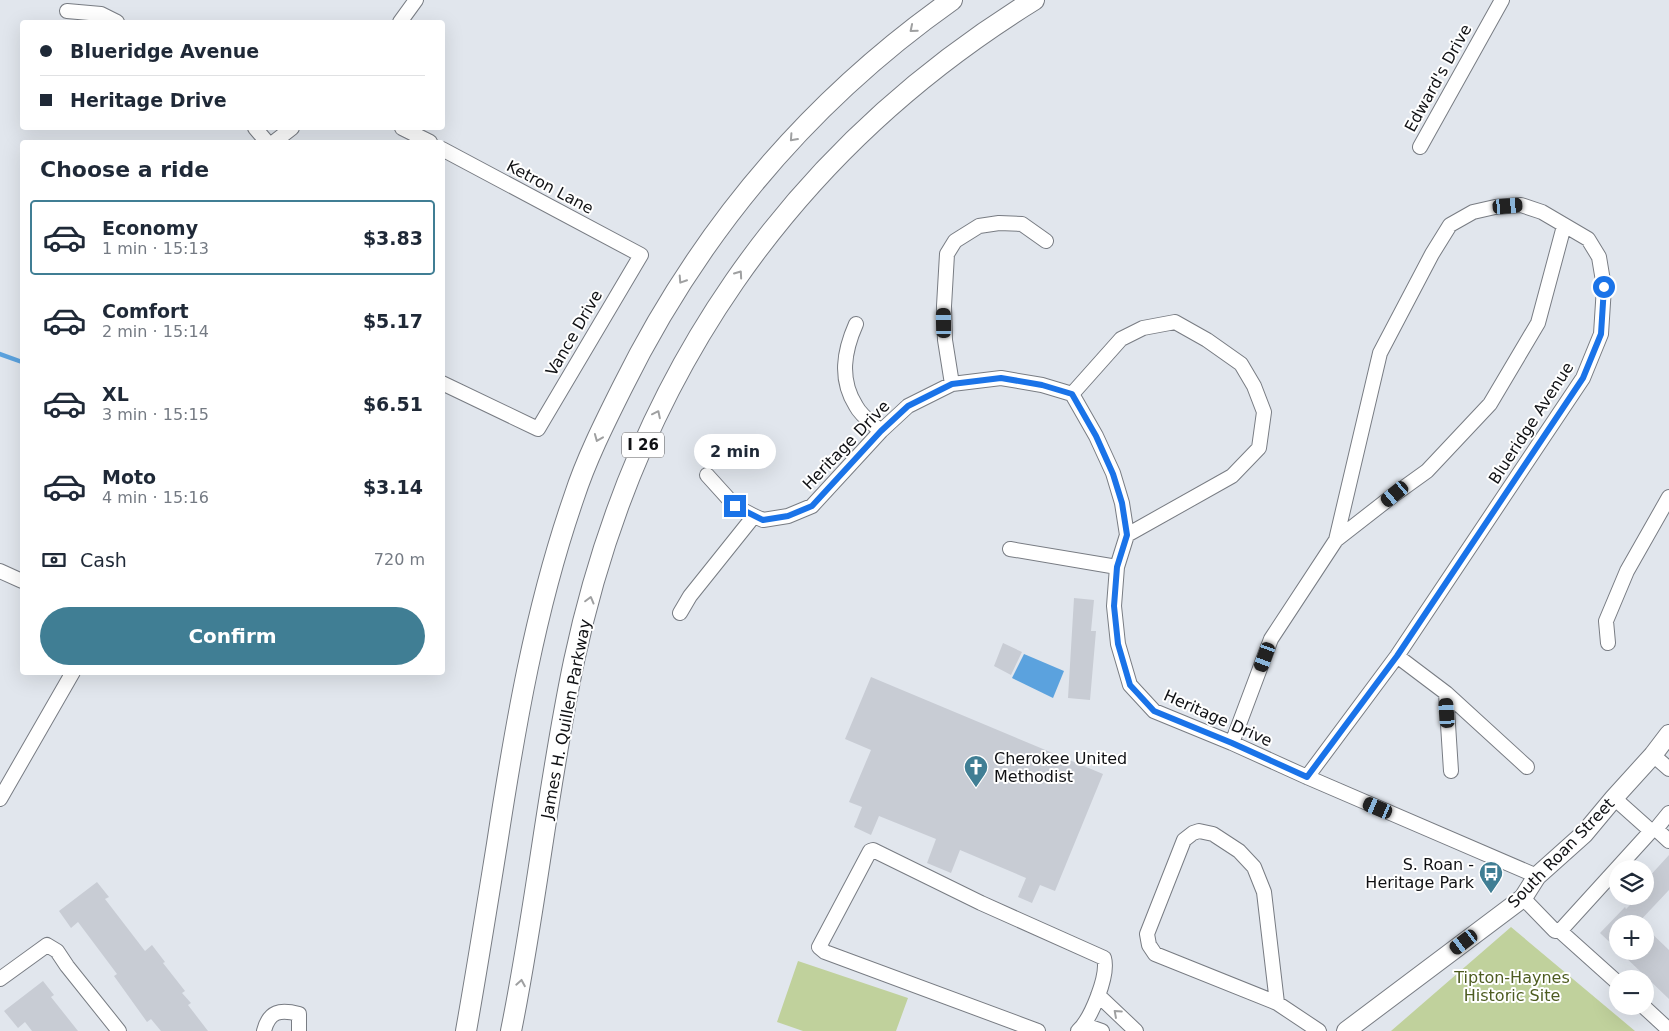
<!DOCTYPE html>
<meta charset="utf-8">
<style>
body{margin:0;font-family:"DejaVu Sans",sans-serif;background:#f2f2f3;color:#1f2937;height:100vh;display:flex;flex-direction:column;font-size:19px;white-space:nowrap}
*{box-sizing:border-box;margin:0}
p{font-size:16px;color:#747a83}
.icon{flex:none;width:28px;height:28px;fill:none;stroke:currentColor;stroke-width:2;stroke-linecap:round;stroke-linejoin:round}
.map{position:relative;flex:1;overflow:hidden}
.details{position:absolute;left:20px;top:140px;width:425px;height:535px;display:flex;flex-direction:column;background:#fff;border-radius:5px;box-shadow:0 5px 20px #0002}
.details>*{flex:none}
.top-card{position:absolute;left:20px;top:20px;width:425px;height:110px;border-radius:5px;box-shadow:0 5px 20px #0002;display:grid;align-content:center;height:110px;padding:0 20px;background:#fff}
.tools{position:absolute;left:1609px;top:860px;display:grid;gap:10px}
.tools a{display:grid;place-items:center;width:45px;height:45px;border-radius:50%;background:#fff;box-shadow:0 5px 20px #0002;font-size:25px}
.end{position:absolute;width:22px;height:22px;margin:-11px;border:6px solid #1a73e8;background:#fff;box-shadow:0 0 0 2px #fff}
.from{border-radius:50%}
.bubble{position:absolute;height:35px;border-radius:18px;background:#fff;box-shadow:0 5px 20px #0002;font-size:16px;font-weight:700;line-height:35px;text-align:center}
.car{position:absolute;width:15px;height:30px;margin:-15px -8px;border-radius:6px;box-shadow:0 0 4px 1px #0007;background:linear-gradient(#222 24%,#8ab4d8 0 40%,#222 0 76%,#8ab4d8 0 86%,#222 0)}
.top-card b{display:flex;align-items:center;gap:18px;height:48px;font-size:19px}
.top-card b+b{border-top:1px solid #e0e1e3}
.top-card i{width:12px;height:12px;background:#1f2937}
ul{padding:0;list-style:none}
li{display:flex;align-items:center;gap:15px;height:75px;margin:0 10px 8px;padding:0 10px;border:2px solid transparent;border-radius:5px}
li div{flex:1}
li b{display:block;font-size:19px}
li em{font-style:normal;font-weight:700}
li.selected{border-color:#407e94}
li>.icon{width:45px;height:45px;stroke-width:1.5}
h2{padding:0 20px;font-size:22px;line-height:60px}
.pay{display:flex;align-items:center;gap:12px;height:55px;padding:0 20px;font-size:19px}
.pay p{margin-inline-start:auto}
.action{display:flex;gap:10px;margin-top:auto;padding:10px 20px}
.action a{flex:1;height:58px;border-radius:30px;background:#407e94;color:#fff;font-size:20px;font-weight:700;line-height:58px;text-align:center}
.map>svg:first-child{display:block}
.green{fill:#c0d19c}
.water{fill:#5ba2de}
.lines{fill:none;stroke-linecap:round;stroke-linejoin:round}
.stream{stroke:#5ba2de;stroke-width:4.5}
.building{fill:#c8ccd4}
.minor-casing{stroke:#787c83;stroke-width:16}
.major-casing{stroke:#787c83;stroke-width:20}
.highway-casing{stroke:#787c83;stroke-width:22}
.minor{stroke:#fff;stroke-width:14}
.major{stroke:#fff;stroke-width:18}
.highway{stroke:#fff;stroke-width:20}
.oneway{stroke:#9fa0a1}
.route{stroke:#1a73e8;stroke-width:6}
.labels{text-anchor:middle;dominant-baseline:central;stroke-width:4;stroke-linejoin:round;paint-order:stroke}
.shield{fill:#fff;stroke:#58585a;stroke-width:1}
.shield-label{font-size:15px;font-weight:bold;fill:#101114}
.street-label{font-size:16px;fill:#101114;stroke:#fff}
.poi-label{font-size:16px;fill:#101114;stroke:#fff;text-anchor:start}
.park-label{font-size:16px;fill:#4d5c20;stroke:#fff}
</style>
<div class="map">
<svg width="1669" height="1031" viewBox="0 0 1669 1031">
<rect width="100%" height="100%" fill="#e1e6ed"/>
<path class="green" d="M1511,927L1635,1031H1391Z
M798,961L908,998L896,1031H803L777,1022Z"/>
<path class="water" d="M1024,654L1064,671L1053,698L1012,678Z"/>
<g class="lines">
<path class="stream" d="M0,354L22,362"/>
</g>
<path class="building" d="M1074,598L1094,600L1091,631H1096L1090,700L1068,698Z
M1003,643L1022,652L1011,675L994,666Z
M871,677L1103,774L1055,891L1040,885L1032,903L1018,897L1026,878L960,850L951,873L927,863L936,839L879,816L871,835L854,827L862,807L849,802L871,750L845,739Z
M1669,855V890L1637,924H1618V950L1600,933L1625,907L1626,909L1639,896H1645V890L1651,883L1647,879Z
M97,882L109,897L105,899L145,951L152,945L165,962L163,963L185,991L182,993L191,1003L188,1005L208,1031H161L151,1019L147,1022L114,976L117,974L78,922L71,928L59,911Z
M1645,927L1669,950V999L1619,951H1645Z
M43,981L54,995L51,997L78,1031H32L25,1022L18,1028L4,1011Z"/>
<g class="lines">
<g class="minor-casing">
<path id="minor" d="M67,11L101,14L117,22
M400,22L416,0
M255,128L267,142
M402,128L430,142
M274,142L292,128
M1420,147L1502,0
M442,149L641,255L538,429L442,383
M856,324C844,351 839,379 856,406C861,416 873,424 881,431
M952,384L945,340L944,306L947,254L955,241L979,226L999,223L1022,224L1046,241
M1072,394L1121,339L1143,328L1175,322L1207,340L1241,364L1254,386L1264,412L1259,448L1232,476L1127,535
M707,475L735,506L754,516L763,520L788,516L812,506L881,431L908,406L952,384L1001,378L1042,385L1072,394L1096,436L1113,473L1122,503L1127,535L1117,567L1114,606L1118,644L1130,685L1154,711L1232,743L1307,777L1537,876
M1336,540L1395,494L1427,471L1490,404L1538,323L1564,226
M1010,549L1117,567
M0,571L22,581
M680,613L690,596L754,516
M1608,643L1606,621L1627,571L1669,497
M1397,656L1446,693L1527,767
M1446,693L1451,771
M1232,743L1271,639L1336,540L1380,353L1432,254L1450,225L1473,212L1495,207L1521,205L1542,212L1588,239L1599,257L1604,287L1601,334L1583,378L1397,656L1307,777
M1653,755L1669,769
M1614,798L1651,831L1656,829L1669,813
M0,799L73,672
M1656,829L1669,841
M1523,898L1555,931H1560L1651,831
M1560,931L1618,983
M0,979L47,945L57,951L67,966L119,1031
M1098,995L1136,1031
M1277,1003L1264,892L1254,867L1239,851L1213,834L1199,831L1193,833L1184,840L1147,934L1149,945L1155,954L1277,1003L1319,1031
M1643,1006L1669,1030
M1085,1025L1102,1031
M264,1031C269,1011 280,1009 299,1014V1031
M1038,1031L825,952L819,947L870,851L873,850L981,903L1104,958C1109,975 1091,1019 1078,1031"/>
</g>
<g class="major-casing">
<path id="major" d="M1346,1031L1523,898L1537,876L1584,834L1614,798L1653,755L1669,734"/>
</g>
<g class="highway-casing">
<path id="highway" d="M466,1031C477,969 487,906 497,844C515,727 535,609 574,497C586,460 604,424 622,388C699,232 809,101 952,0
M511,1031C536,908 548,784 574,661C634,379 788,152 1034,0"/>
</g>
<use href="#minor" class="minor"/>
<use href="#major" class="major"/>
<use href="#highway" class="highway"/>
</g>
<defs><path id="oneway-chevron" d="M-2-3.5L2.5 0L-2 3.5" fill="none" stroke-width="1.6" stroke-linecap="round" stroke-linejoin="round" transform="scale(1.25)"/></defs>
<g class="oneway">
<use href="#oneway-chevron" transform="translate(913 29) rotate(140)"/>
<use href="#oneway-chevron" transform="translate(793 138) rotate(132)"/>
<use href="#oneway-chevron" transform="translate(739 274) rotate(-55)"/>
<use href="#oneway-chevron" transform="translate(682 280) rotate(123)"/>
<use href="#oneway-chevron" transform="translate(657 414) rotate(-64)"/>
<use href="#oneway-chevron" transform="translate(598 438) rotate(112)"/>
<use href="#oneway-chevron" transform="translate(590 600) rotate(-75)"/>
<use href="#oneway-chevron" transform="translate(521 983) rotate(-80)"/>
<use href="#oneway-chevron" transform="translate(1117 1013) rotate(-138)"/>
</g>
<g class="lines">
<path class="route" d="M735,506L763,520L788,516L812,506L881,431L908,406L952,384L1001,378L1042,385L1072,394L1096,436L1113,474L1122,503L1127,535L1117,567L1114,606L1118,644L1130,685L1154,711L1232,743L1307,777L1397,656L1583,378L1601,334L1604,287"/>
</g>
<defs>
<g id="church-pin" transform="scale(1.25)"><path d="M0 17L-7.5 6A9.5 9.5 0 1 1 7.5 6Z" fill="#407e94" stroke="#fff"/><path d="M-1.2-6h2.4v3.5h3.3v2.4h-3.3V6h-2.4V-.1h-3.3v-2.4h3.3Z" fill="#fff"/></g>
<g id="bus-pin" transform="scale(1.25)"><path d="M0 17L-7.5 6A9.5 9.5 0 1 1 7.5 6Z" fill="#407e94" stroke="#fff"/><path d="M-5-6H5V4H4V6H2V4H-2V6H-4V4H-5ZM-3.5-4V0h7V-4ZM-3.5 1.2v1.5H-2V1.2ZM2 1.2v1.5H3.5V1.2Z" fill="#fff"/></g>
</defs>
<g fill-rule="evenodd">
<use href="#church-pin" x="976" y="767"/>
<use href="#bus-pin" x="1491" y="873"/>
</g>
<g class="labels">
<rect class="shield" x="622" y="432.5" width="42" height="25" rx="4"/>
<g class="shield-label">
<text x="643" y="445">I 26</text>
</g>
<g class="street-label">
<text transform="translate(1438 78) rotate(-61)">Edward's Drive</text>
<text transform="translate(550 187) rotate(28)">Ketron Lane</text>
<text transform="translate(574 333) rotate(-60)">Vance Drive</text>
<text transform="translate(1531 423) rotate(-57)">Blueridge Avenue</text>
<text transform="translate(846 445) rotate(-46)">Heritage Drive</text>
<text transform="translate(1218 718) rotate(24)">Heritage Drive</text>
<text transform="translate(566 719) rotate(-79)">James H. Quillen Parkway</text>
<text transform="translate(1561 853) rotate(-46)">South Roan Street</text>
</g>
<g class="poi-label">
<text x="994" y="758">Cherokee United<tspan x="994" dy="18">Methodist</tspan></text>
<text x="1474" y="864" text-anchor="end">S. Roan -<tspan x="1474" dy="18">Heritage Park</tspan></text>
</g>
<g class="park-label">
<text x="1512" y="977">Tipton-Haynes<tspan x="1512" dy="18">Historic Site</tspan></text>
</g>
</g>
</svg>
<div class="tools">
<a><svg class="icon" aria-label="layers" viewBox="0 0 24 24"><path d="M12 4l9 5-9 5-9-5zM3 14l9 5 9-5"/></svg></a>
<a>+</a>
<a>−</a>
</div>
<i class="end from" style="left:1604px;top:287px"></i>
<i class="end" style="left:735px;top:506px"></i>
<div class="bubble" style="left:694px;top:434px;width:82px">2 min</div>
<i class="car" style="left:1508px;top:206px;rotate:85deg"></i>
<i class="car" style="left:944px;top:323px;rotate:359deg"></i>
<i class="car" style="left:1395px;top:494px;rotate:230deg"></i>
<i class="car" style="left:1265px;top:657px;rotate:200deg"></i>
<i class="car" style="left:1447px;top:713px;rotate:356deg"></i>
<i class="car" style="left:1378px;top:808px;rotate:293deg"></i>
<i class="car" style="left:1464px;top:942px;rotate:233deg"></i>
<div class="top-card">
<b><i class="from"></i>Blueridge Avenue</b>
<b><i></i>Heritage Drive</b>
</div>
<section class="details">
<h2>Choose a ride</h2>
<ul>
<li class="selected"><svg class="icon" aria-label="car" viewBox="0 0 24 24"><path d="M5 17H2v-5l4-1 3-4h7l3 4 3 1v5h-3M9 17h6M6 11h13"/><circle cx="7" cy="17" r="2"/><circle cx="17" cy="17" r="2"/></svg><div><b>Economy</b><p>1 min · 15:13</p></div><em>$3.83</em></li>
<li><svg class="icon" aria-label="car" viewBox="0 0 24 24"><path d="M5 17H2v-5l4-1 3-4h7l3 4 3 1v5h-3M9 17h6M6 11h13"/><circle cx="7" cy="17" r="2"/><circle cx="17" cy="17" r="2"/></svg><div><b>Comfort</b><p>2 min · 15:14</p></div><em>$5.17</em></li>
<li><svg class="icon" aria-label="car" viewBox="0 0 24 24"><path d="M5 17H2v-5l4-1 3-4h7l3 4 3 1v5h-3M9 17h6M6 11h13"/><circle cx="7" cy="17" r="2"/><circle cx="17" cy="17" r="2"/></svg><div><b>XL</b><p>3 min · 15:15</p></div><em>$6.51</em></li>
<li><svg class="icon" aria-label="car" viewBox="0 0 24 24"><path d="M5 17H2v-5l4-1 3-4h7l3 4 3 1v5h-3M9 17h6M6 11h13"/><circle cx="7" cy="17" r="2"/><circle cx="17" cy="17" r="2"/></svg><div><b>Moto</b><p>4 min · 15:16</p></div><em>$3.14</em></li>
</ul>
<div class="pay"><svg class="icon" aria-label="cash" viewBox="0 0 24 24"><path d="M3 7h18v10H3z"/><circle cx="12" cy="12" r="2"/></svg>Cash<p>720 m</p></div>
<div class="action"><a>Confirm</a></div>
</section>
</div>
